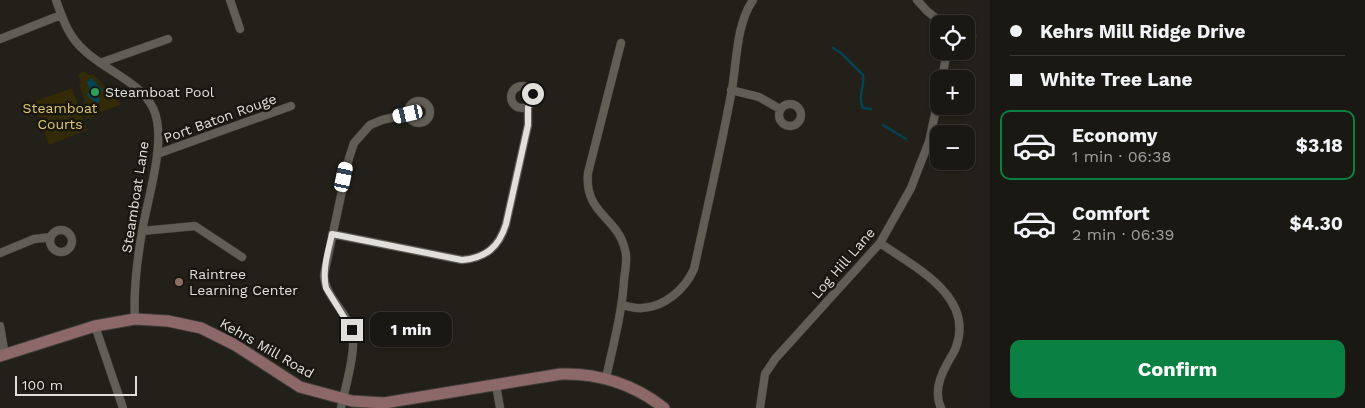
<!DOCTYPE html>
<meta charset="utf-8">
<style>
body{margin:0;font-family:"Work Sans",sans-serif;background:#23211b;color:#f1f3f6;height:100vh;display:flex;flex-direction:column;font-size:19px;white-space:nowrap}
*{box-sizing:border-box;margin:0}
p{font-size:16px;color:#9fa09f}
.icon{flex:none;width:28px;height:28px;fill:none;stroke:currentColor;stroke-width:2;stroke-linecap:round;stroke-linejoin:round}
.map{position:relative;flex:1;overflow:hidden}
.details{display:flex;flex-direction:column;background:#1a1812;width:375px}
.details>*{flex:none}
.guide{display:grid;align-content:center;height:110px;padding:0 20px;background:#1a1812}
.controls{position:absolute;left:930px;top:15px;display:grid;gap:10px}
.controls a{display:grid;place-items:center;width:45px;height:45px;border-radius:10px;background:#1a1812;box-shadow:0 1px 4px #0004,0 0 0 1px #383732;font-size:25px}
.scale{position:absolute;left:15px;bottom:12px;width:122px;box-sizing:border-box;padding-left:5px;border:2px solid #e0dfd9;border-top:0;font-size:14px;line-height:18px;white-space:nowrap;color:#e0dfd9;-webkit-text-stroke:4px #19170f;paint-order:stroke}
.end{position:absolute;width:22px;height:22px;margin:-11px;border:6px solid #e0dfd9;background:#111;box-shadow:0 0 0 2px #111}
.from{border-radius:50%}
.bubble{position:absolute;height:35px;border-radius:10px;background:#1a1812;box-shadow:0 1px 4px #0004,0 0 0 1px #383732;font-size:16px;font-weight:700;line-height:35px;text-align:center}
.car{position:absolute;width:15px;height:30px;margin:-15px -8px;border-radius:6px;box-shadow:0 0 4px 1px #0007;background:linear-gradient(#fff 24%,#345 0 40%,#fff 0 76%,#345 0 86%,#fff 0)}
.guide b{display:flex;align-items:center;gap:18px;height:48px;font-size:19px}
.guide b+b{border-top:1px solid #383732}
.guide i{width:12px;height:12px;background:#f1f3f6}
ul{padding:0;list-style:none}
li{display:flex;align-items:center;gap:15px;height:70px;margin:0 10px 8px;padding:0 10px;border:2px solid transparent;border-radius:10px}
li div{flex:1}
li b{display:block;font-size:19px}
li em{font-style:normal;font-weight:700}
li.active{border-color:#0b8043}
li>.icon{width:45px;height:45px;stroke-width:1.5}
.primary-button{display:flex;gap:10px;margin-top:auto;padding:10px 20px}
.primary-button a{flex:1;height:58px;border-radius:10px;background:#0b8043;color:#fff;font-size:20px;font-weight:700;line-height:58px;text-align:center}
main{display:flex;flex:1;min-height:0}
.map>svg:first-child{display:block}
.green{fill:#332a07}
.water{fill:#054252}
.lines{fill:none;stroke-linecap:round;stroke-linejoin:round}
.stream{stroke:#054252;stroke-width:2.5}
.street-casing{stroke:#3f3d37;stroke-width:9}
.secondary-casing{stroke:#3f3d37;stroke-width:13}
.street{stroke:#605e55;stroke-width:8}
.secondary{stroke:#8d6868;stroke-width:11}
.route{stroke:#e0dfd9;stroke-width:6}
.leisure-dot{fill:#2e9e5b;stroke:#19170f;stroke-width:2}
.education-dot{fill:#8d6e63;stroke:#19170f;stroke-width:2}
.labels{text-anchor:middle;dominant-baseline:central;stroke-width:5;stroke-linejoin:round;paint-order:stroke}
.poi-label{font-size:14px;fill:#e0dfd9;stroke:#19170f;text-anchor:start}
.park-label{font-size:14px;fill:#dfc773;stroke:#19170f}
.street-label{font-size:14px;fill:#e0dfd9;stroke:#19170f}
</style>
<main>
<div class="map">
<svg width="990" height="408" viewBox="0 0 990 408">
<rect width="100%" height="100%" fill="#222018"/>
<path class="green" d="M85,71L88,75L92,74L106,87L111,98L118,100L120,105L98,113L99,115L86,119L80,105L85,103L79,84L81,83L78,74Z
M72,88L87,130L49,145L33,102Z"/>
<path class="water" d="M91,78L103,90L98,95L100,101L96,104L86,94L90,91L87,82Z"/>
<g class="lines">
<path class="stream" d="M833,48L841,53L863,75C865,86 857,98 863,108L871,109
M883,125L906,139"/>
<g class="street-casing">
<path id="street" d="M56,0C63,20 69,38 86,52C107,71 140,82 153,108C168,139 147,199 142,232C137,261 133,290 135,319
M230,0L240,29
M917,0L927,11L943,24
M966,26L971,31L972,36L966,44
M0,39L61,15
M100,63L168,39
M942,79L947,51
M511 97a11 11 0 1 1 22 0a11 11 0 1 1-22 0Z
M731,90L759,97L780,109
M408 112a11 11 0 1 1 22 0a11 11 0 1 1-22 0Z
M779 115a11 11 0 1 1 22 0a11 11 0 1 1-22 0Z
M157,154L291,106
M50 241a11 11 0 1 1 22 0a11 11 0 1 1-22 0Z
M142,231L195,226L242,257
M332,234L462,260C486,258 499,247 506,224L528,125V107
M880,243C914,267 975,296 956,347C954,353 950,358 947,364C939,378 934,393 941,408
M0,253L34,239L51,237
M622,305C628,306 635,309 642,308C665,307 685,289 694,269C707,209 721,149 732,89C737,60 736,25 753,0
M0,326L5,355
M95,326L123,408
M606,378C613,346 622,313 624,280C625,270 628,259 625,250C618,217 584,214 588,173L621,43
M496,385L500,408
M341,408C345,388 357,349 352,331C346,310 325,297 324,275L349,158L354,143L370,125L382,120L408,114
M760,408L765,374L775,359L880,243L911,188L919,167L929,142L939,95"/>
</g>
<g class="secondary-casing">
<path id="secondary" d="M0,356L95,326L135,319L151,320L168,321L201,328L235,345L300,387L352,401L384,403L561,374C599,373 635,385 664,408"/>
</g>
<use href="#street" class="street"/>
<use href="#secondary" class="secondary"/>
</g>
<g class="lines">
<path class="route" d="M352,330L326,288C322,270 328,252 332,234L462,260C486,258 499,247 506,224L528,125V107L532,102L533,94"/>
</g>
<circle class="leisure-dot" cx="95" cy="92" r="5"/>
<circle class="education-dot" cx="179" cy="282" r="5"/>
<g class="labels">
<g class="poi-label">
<text x="105" y="92">Steamboat Pool</text>
<text x="189" y="274">Raintree<tspan x="189" dy="16">Learning Center</tspan></text>
</g>
<g class="park-label">
<text x="60" y="108">Steamboat<tspan x="60" dy="16">Courts</tspan></text>
</g>
<g class="street-label">
<text transform="translate(220 118) rotate(-20)">Port Baton Rouge</text>
<text transform="translate(135 197) rotate(-81)">Steamboat Lane</text>
<text transform="translate(843 263) rotate(-49)">Log Hill Lane</text>
<text transform="translate(267 348) rotate(30)">Kehrs Mill Road</text>
</g>
</g>
</svg>
<div class="controls">
<a><svg class="icon" aria-label="locate" viewBox="0 0 24 24"><circle cx="12" cy="12" r="6"/><path d="M12 2v4M12 18v4M2 12h4M18 12h4"/></svg></a>
<a>+</a>
<a>−</a>
</div>
<div class="scale">100 m</div>
<i class="end from" style="left:533px;top:94px"></i>
<i class="end" style="left:352px;top:330px"></i>
<div class="bubble" style="left:370px;top:312px;width:82px">1 min</div>
<i class="car" style="left:408px;top:114px;rotate:257deg"></i>
<i class="car" style="left:344px;top:177px;rotate:12deg"></i>
</div>
<section class="details">
<div class="guide">
<b><i class="from"></i>Kehrs Mill Ridge Drive</b>
<b><i></i>White Tree Lane</b>
</div>
<ul>
<li class="active"><svg class="icon" aria-label="car" viewBox="0 0 24 24"><path d="M5 17H2v-5l4-1 3-4h7l3 4 3 1v5h-3M9 17h6M6 11h13"/><circle cx="7" cy="17" r="2"/><circle cx="17" cy="17" r="2"/></svg><div><b>Economy</b><p>1 min · 06:38</p></div><em>$3.18</em></li>
<li><svg class="icon" aria-label="car" viewBox="0 0 24 24"><path d="M5 17H2v-5l4-1 3-4h7l3 4 3 1v5h-3M9 17h6M6 11h13"/><circle cx="7" cy="17" r="2"/><circle cx="17" cy="17" r="2"/></svg><div><b>Comfort</b><p>2 min · 06:39</p></div><em>$4.30</em></li>
</ul>
<div class="primary-button"><a>Confirm</a></div>
</section>
</main>
